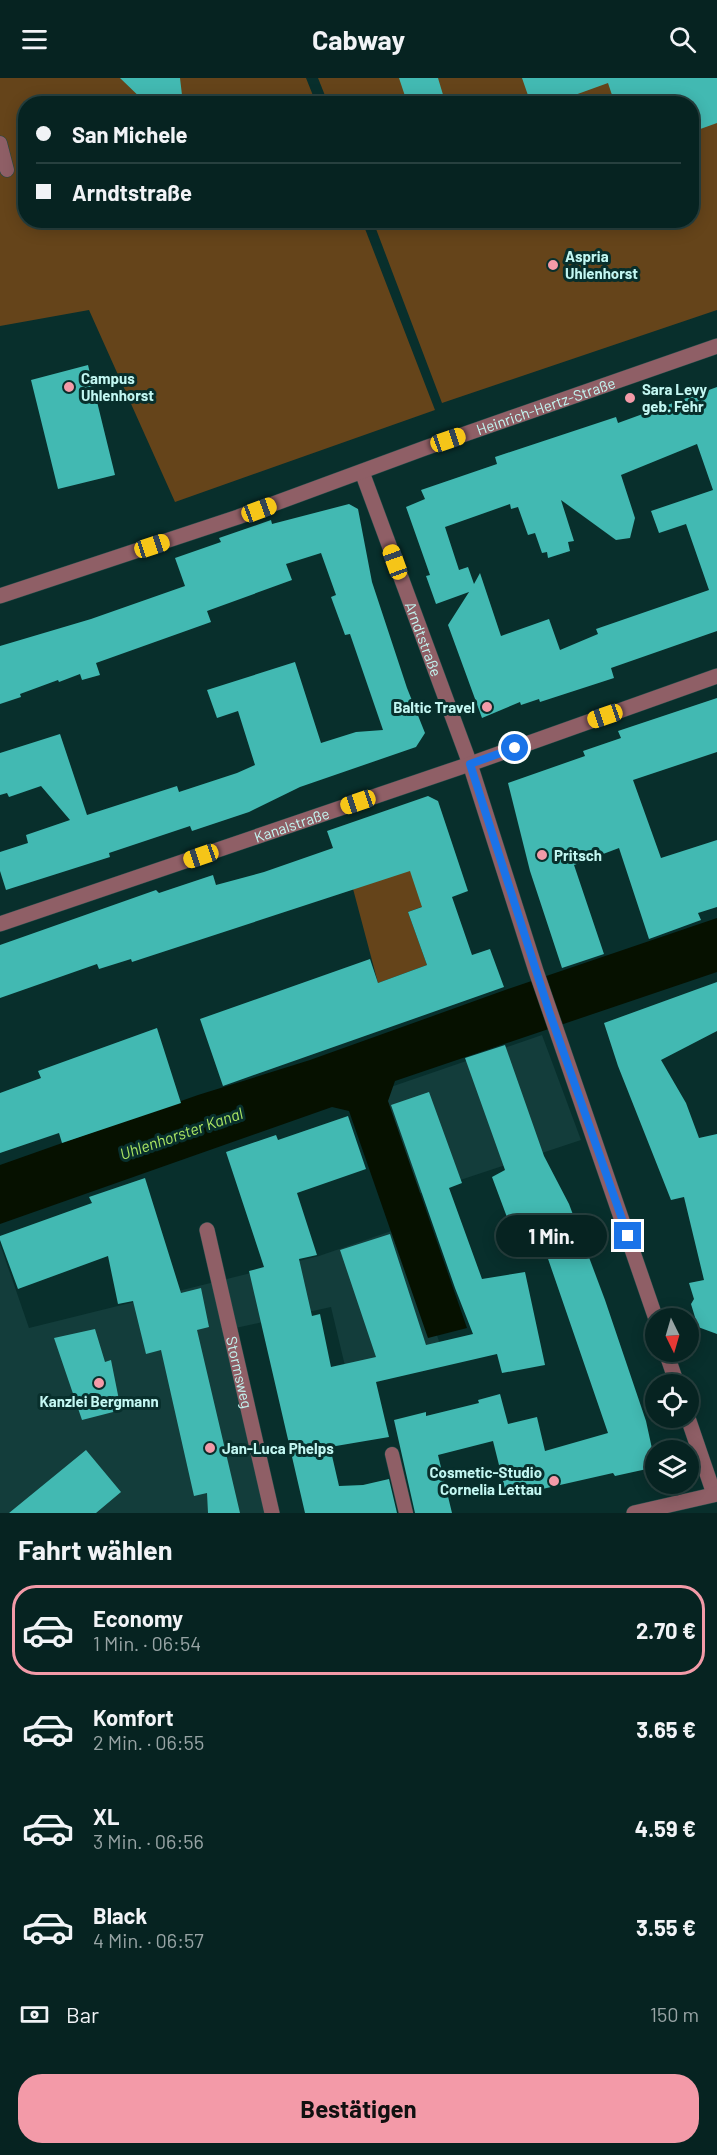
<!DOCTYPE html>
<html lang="de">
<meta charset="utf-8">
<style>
body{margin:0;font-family:Barlow,sans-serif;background:#0f2b2a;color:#f1f3f6;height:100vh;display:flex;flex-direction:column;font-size:22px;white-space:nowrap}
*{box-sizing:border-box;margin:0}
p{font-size:20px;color:#98a4a5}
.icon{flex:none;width:33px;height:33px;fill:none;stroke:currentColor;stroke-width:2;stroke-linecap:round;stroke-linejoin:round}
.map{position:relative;height:1435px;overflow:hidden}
.panel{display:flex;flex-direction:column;background:#062321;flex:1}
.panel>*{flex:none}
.hud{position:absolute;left:18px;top:18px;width:681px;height:132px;border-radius:24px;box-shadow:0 3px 15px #0003,0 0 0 2px #27403f;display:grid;align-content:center;height:132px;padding:0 18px;background:#062321}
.needle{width:39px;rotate:175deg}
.buttons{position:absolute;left:645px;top:1230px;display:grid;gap:12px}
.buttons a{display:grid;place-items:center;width:54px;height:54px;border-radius:50%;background:#062321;box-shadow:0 3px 15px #0003,0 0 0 2px #27403f;font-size:30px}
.end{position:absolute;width:27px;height:27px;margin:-14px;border:8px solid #1a73e8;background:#fff;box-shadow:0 0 0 3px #fff}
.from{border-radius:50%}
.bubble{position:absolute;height:42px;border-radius:21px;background:#062321;box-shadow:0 3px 15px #0003,0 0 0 2px #27403f;font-size:20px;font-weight:700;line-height:42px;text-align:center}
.car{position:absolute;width:18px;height:36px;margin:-18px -9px;border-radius:8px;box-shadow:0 0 4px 2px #0007;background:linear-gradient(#f5c518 24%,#345 0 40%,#f5c518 0 76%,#345 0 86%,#f5c518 0)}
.hud b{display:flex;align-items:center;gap:21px;height:57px;font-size:22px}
.hud b+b{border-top:2px solid #27403f}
.hud i{width:15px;height:15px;background:#f1f3f6}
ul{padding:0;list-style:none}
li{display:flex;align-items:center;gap:18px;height:90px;margin:0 12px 9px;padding:0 6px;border:3px solid transparent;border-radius:24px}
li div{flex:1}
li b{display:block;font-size:22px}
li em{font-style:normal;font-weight:700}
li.active{border-color:#f39aa8}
li>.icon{width:54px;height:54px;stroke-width:1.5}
h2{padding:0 18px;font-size:27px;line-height:72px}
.pay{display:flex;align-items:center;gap:15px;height:66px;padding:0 18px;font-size:22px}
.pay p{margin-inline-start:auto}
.action{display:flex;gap:12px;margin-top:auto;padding:12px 18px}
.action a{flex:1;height:69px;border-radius:24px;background:#f39aa8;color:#111;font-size:24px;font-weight:700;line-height:69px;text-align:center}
header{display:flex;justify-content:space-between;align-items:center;height:78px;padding:0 18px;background:#062321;font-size:27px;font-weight:700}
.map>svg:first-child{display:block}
.built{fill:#133d3b}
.green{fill:#65441a}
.water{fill:#061100}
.building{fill:#42b9b2;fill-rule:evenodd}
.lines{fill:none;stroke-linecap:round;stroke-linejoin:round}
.service-casing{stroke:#224b48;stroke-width:15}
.minor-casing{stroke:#224b48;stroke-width:16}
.service{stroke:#8f5f66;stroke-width:14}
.minor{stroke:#8f5f66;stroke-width:15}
.route{stroke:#1a73e8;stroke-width:8}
.poi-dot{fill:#f39aa8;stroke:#082f2c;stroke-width:2}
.labels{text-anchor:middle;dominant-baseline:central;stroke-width:6;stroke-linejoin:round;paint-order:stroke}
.poi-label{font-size:15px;font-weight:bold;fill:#c3f7f2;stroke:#082f2c;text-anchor:start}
.street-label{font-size:15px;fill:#c3f7f2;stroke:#082f2c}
.water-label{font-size:16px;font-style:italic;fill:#ace663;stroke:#082f2c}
</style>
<header><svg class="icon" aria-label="menu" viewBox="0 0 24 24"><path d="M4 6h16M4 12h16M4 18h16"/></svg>Cabway<svg class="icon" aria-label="search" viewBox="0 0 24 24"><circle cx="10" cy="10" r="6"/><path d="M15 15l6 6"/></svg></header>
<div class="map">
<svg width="717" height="1435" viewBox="0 0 717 1435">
<rect width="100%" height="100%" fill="#082f2c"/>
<path class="built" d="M542,957L581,1062L412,1118L379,1013Z
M400,1150L440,1266L345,1288L331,1229L231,1251L275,1435H0V1166L29,1250L319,1178Z"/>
<path class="green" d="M0,0H306L316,25L26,26V142L362,143L435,332L175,424L89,232L0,248Z
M318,0H717V232L442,325L373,143L692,142V26L328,25Z
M407,786L432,825L408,834L427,887L378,905L352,807Z"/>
<path class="water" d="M717,840V894L395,1003L388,1023L467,1250L428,1260L349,1033L332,1029L0,1146V1087L198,1017L310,982L511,910Z"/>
<path class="building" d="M120,0H180L182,17L171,26H147Z
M399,0H438L444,20L406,21Z
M522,0H717V45L692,54V26H615L608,5L550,26H531Z
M88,287L115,397L58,411L31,302Z
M717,309V553L611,590L614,600L540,624L539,621L521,627L520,624L482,640L448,547L469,514L436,526L426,498L430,497L406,429L425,421L421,412L497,386L495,379L616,339L618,345ZM697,366L713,412L651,433L659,455L686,446L709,512L596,551L598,556L560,572L549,541L501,558L480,495L474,506L468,489L459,492L445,449L510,426L511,431L518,429L528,457L535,455L542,475L547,474L548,480L570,473L568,464L574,463L561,422L616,462L630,460L635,440L621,397Z
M349,426L358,431L372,504L407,610L425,655L416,669L300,709L249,734L192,753L190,748L109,775L110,779L6,812L0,793V774L28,765L26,757L70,742L41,708L9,719L7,715L0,717V675L60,656L87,737L177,708L179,714L237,695L255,687L238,633L217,640L207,612L295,584L321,665L356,654L383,652L350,556L345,557L331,519L336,517L321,475L286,486L292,502L207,533L211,544L96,585L100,597L82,602L80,596L59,604L58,602L20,616L21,619L0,626V568L91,541L185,508L175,480L221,464L219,460L271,442L272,446Z
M717,620V674L633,702L661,780L717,762V829L698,835L701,842L649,861L619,770L574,787L604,876L562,890L530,793L508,705L585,678L583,673L621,660L618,653Z
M428,718L438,723L468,813L452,819L472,877L490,871L504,909L223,1008L200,941L370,881L378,905L427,887L408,834L422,829L410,793L132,884L131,881L99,891L97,886L0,920V867L156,812L159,815L213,797L216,807L264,794L333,770L327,753Z
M717,904V953L661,982L686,1025L699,1060L717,1056V1256L698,1249L691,1226L694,1221L689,1205L704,1202L684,1119L671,1122L618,988L604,945Z
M157,950L181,1025L62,1065L59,1055L0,1075V1015L41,1000L38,993Z
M505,967L544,1078L569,1126L605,1222L646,1343L656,1389L615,1398L613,1395L507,1419L493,1363L438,1377L452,1435H415L394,1342L426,1334V1338L479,1325L478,1322L500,1316L508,1346L537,1339L545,1373L608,1355L535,1143L511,1150L492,1099L505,1092L465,980Z
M429,1014L462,1105L449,1110L482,1201L525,1194L545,1287L502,1295L497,1276L376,1304L389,1359L330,1369L339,1408L363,1407L389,1401L397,1435H305L249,1193L264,1189L226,1074L276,1057L278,1062L348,1038L366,1091L297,1115L317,1177L299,1181L312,1238L320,1236L331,1289L376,1279L340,1172L390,1156L426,1267L473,1256L455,1210L391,1027Z
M145,1100L181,1215L201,1210L209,1249L197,1252L240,1435H208L207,1415L194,1418L161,1272L146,1276L133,1223L118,1226L108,1178L18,1211L0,1162V1158L92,1125L89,1119Z
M95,1251L105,1284L111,1282L121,1332L82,1342L54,1260Z
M86,1372L121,1414L96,1435H9Z"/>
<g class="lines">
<g class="service-casing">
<path id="service" d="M0,65L7,92
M392,1376L406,1435"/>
</g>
<g class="minor-casing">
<g id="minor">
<path id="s1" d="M362,394L470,686L536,893L656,1241"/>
<path id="s2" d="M0,518L238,439L425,370L717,268"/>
<path id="s3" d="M0,846L470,686L717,598"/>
<path id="s4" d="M207,1152L272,1435"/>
<path d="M666,1274L677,1306"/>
<path d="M688,1340L714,1416"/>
<path d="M634,1435L717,1416"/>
</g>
</g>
<use href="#service" class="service"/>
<use href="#minor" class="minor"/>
</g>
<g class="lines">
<path class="route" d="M515,670L470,686L549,933L628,1158"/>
</g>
<g class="poi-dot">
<circle cx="553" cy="187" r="6"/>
<circle cx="69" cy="309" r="6"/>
<circle cx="630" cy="320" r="6"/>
<circle cx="487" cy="629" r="6"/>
<circle cx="542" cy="777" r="6"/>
<circle cx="99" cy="1305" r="6"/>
<circle cx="210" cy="1370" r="6"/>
<circle cx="554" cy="1403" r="6"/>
</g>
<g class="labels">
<g class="poi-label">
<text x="565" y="178">Aspria<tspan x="565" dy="17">Uhlenhorst</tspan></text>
<text x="81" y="300">Campus<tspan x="81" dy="17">Uhlenhorst</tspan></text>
<text x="642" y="311">Sara Levy<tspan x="642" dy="17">geb. Fehr</tspan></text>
<text x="475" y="629" text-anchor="end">Baltic Travel</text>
<text x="554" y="777">Pritsch</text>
<text x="99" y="1323" text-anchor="middle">Kanzlei Bergmann</text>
<text x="222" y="1370">Jan-Luca Phelps</text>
<text x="542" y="1394" text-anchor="end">Cosmetic-Studio<tspan x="542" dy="17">Cornelia Lettau</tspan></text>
</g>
<g class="street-label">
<text stroke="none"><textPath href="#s2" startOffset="578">Heinrich-Hertz-Straße</textPath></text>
<text stroke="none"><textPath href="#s1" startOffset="178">Arndtstraße</textPath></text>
<text stroke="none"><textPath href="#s3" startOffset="308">Kanalstraße</textPath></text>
<text stroke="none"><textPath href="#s4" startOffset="146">Stormsweg</textPath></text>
</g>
<g class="water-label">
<text transform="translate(181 1055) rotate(-19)">Uhlenhorster Kanal</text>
</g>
</g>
</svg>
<div class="buttons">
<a><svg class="needle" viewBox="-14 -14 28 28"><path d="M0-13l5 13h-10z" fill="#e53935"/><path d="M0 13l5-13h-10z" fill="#98a4a5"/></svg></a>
<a><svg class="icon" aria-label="locate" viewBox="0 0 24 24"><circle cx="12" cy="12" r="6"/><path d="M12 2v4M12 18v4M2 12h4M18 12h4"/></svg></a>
<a><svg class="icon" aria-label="layers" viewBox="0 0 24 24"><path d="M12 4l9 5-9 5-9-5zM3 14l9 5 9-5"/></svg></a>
</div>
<i class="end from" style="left:515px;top:670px"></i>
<i class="end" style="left:628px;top:1158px"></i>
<div class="bubble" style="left:496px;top:1137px;width:111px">1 Min.</div>
<i class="car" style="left:448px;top:362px;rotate:71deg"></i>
<i class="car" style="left:259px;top:432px;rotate:70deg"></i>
<i class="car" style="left:152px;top:468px;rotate:72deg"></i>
<i class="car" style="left:395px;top:484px;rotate:340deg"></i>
<i class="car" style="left:605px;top:638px;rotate:251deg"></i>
<i class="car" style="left:358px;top:724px;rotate:251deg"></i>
<i class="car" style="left:201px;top:778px;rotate:251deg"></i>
<div class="hud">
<b><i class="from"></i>San Michele</b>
<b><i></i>Arndtstraße</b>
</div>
</div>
<section class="panel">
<h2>Fahrt wählen</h2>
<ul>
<li class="active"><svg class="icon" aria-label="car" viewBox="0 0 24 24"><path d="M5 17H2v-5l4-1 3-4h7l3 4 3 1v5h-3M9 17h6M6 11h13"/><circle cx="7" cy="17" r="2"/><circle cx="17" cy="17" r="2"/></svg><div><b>Economy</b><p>1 Min. · 06:54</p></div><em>2.70 €</em></li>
<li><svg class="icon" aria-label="car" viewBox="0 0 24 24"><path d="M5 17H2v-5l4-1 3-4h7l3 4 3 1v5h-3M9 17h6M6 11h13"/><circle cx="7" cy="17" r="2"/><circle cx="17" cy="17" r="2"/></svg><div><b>Komfort</b><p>2 Min. · 06:55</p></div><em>3.65 €</em></li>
<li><svg class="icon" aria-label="car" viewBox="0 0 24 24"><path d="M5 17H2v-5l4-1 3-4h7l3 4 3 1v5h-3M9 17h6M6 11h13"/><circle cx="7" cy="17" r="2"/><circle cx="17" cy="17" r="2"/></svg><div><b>XL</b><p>3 Min. · 06:56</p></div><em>4.59 €</em></li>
<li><svg class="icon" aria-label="car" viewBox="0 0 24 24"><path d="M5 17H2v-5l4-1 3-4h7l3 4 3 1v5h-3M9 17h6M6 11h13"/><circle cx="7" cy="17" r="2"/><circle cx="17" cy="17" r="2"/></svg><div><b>Black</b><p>4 Min. · 06:57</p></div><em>3.55 €</em></li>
</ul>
<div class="pay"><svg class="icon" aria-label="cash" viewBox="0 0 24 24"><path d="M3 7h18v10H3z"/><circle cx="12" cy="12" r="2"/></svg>Bar<p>150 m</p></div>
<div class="action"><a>Bestätigen</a></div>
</section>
